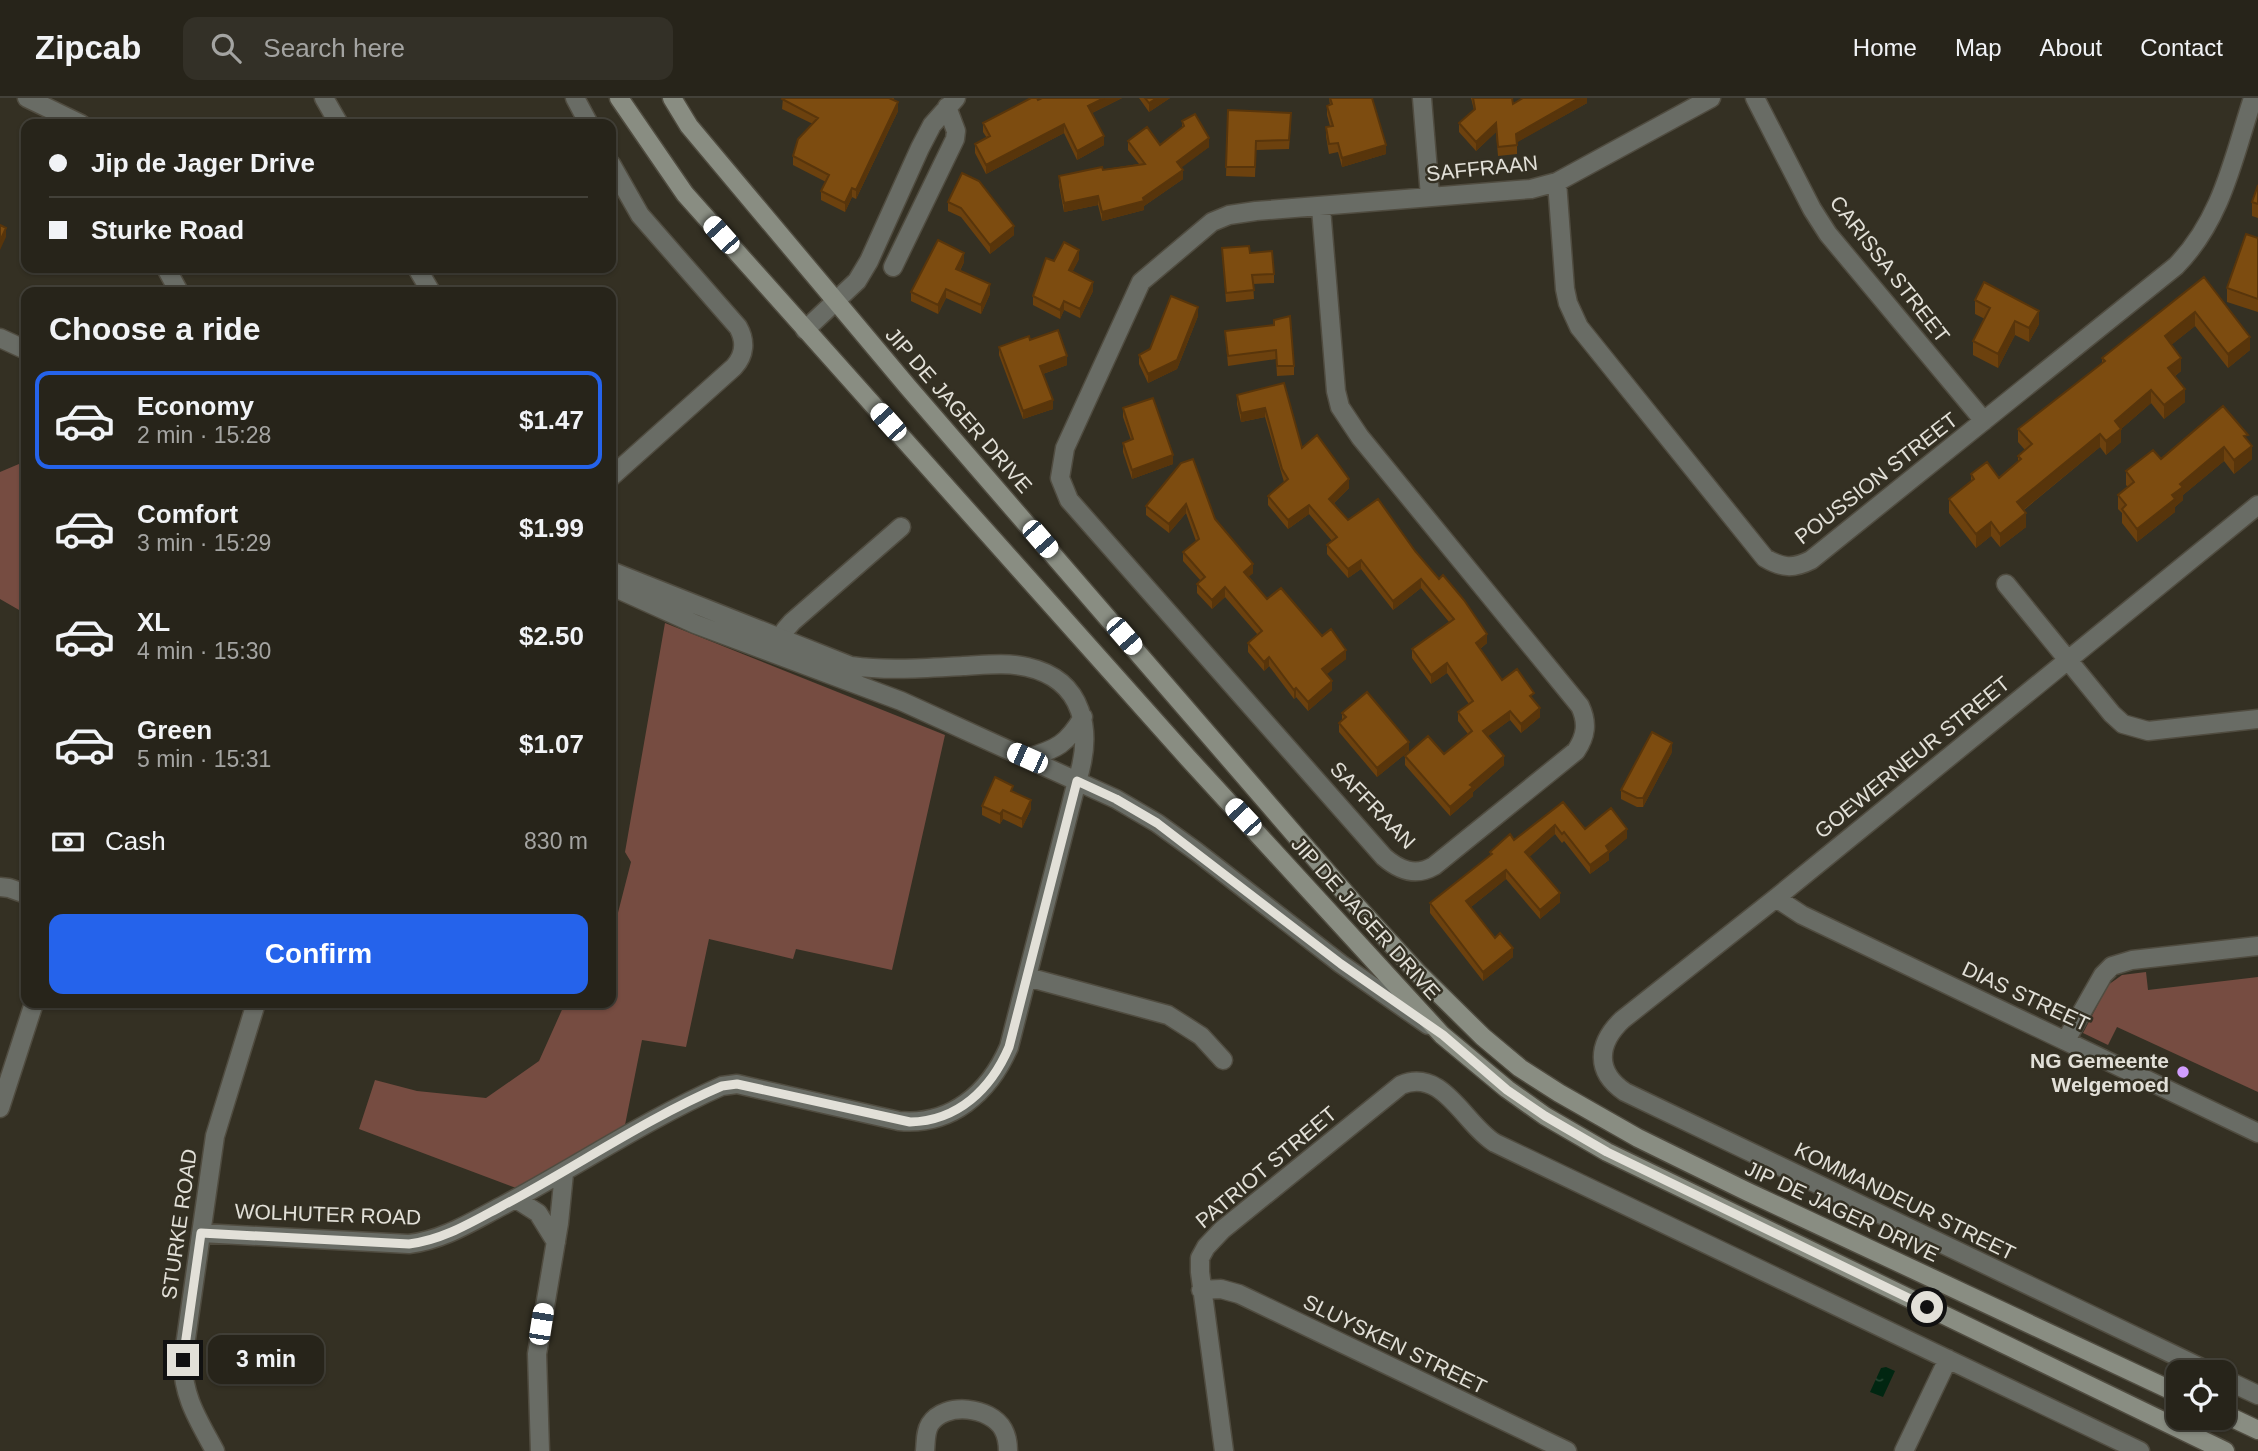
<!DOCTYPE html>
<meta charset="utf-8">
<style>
body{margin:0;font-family:Arial,sans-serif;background:#333027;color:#f1f3f6;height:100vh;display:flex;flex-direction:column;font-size:26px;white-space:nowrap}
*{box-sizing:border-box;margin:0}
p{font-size:23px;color:#a4a4a2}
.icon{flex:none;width:38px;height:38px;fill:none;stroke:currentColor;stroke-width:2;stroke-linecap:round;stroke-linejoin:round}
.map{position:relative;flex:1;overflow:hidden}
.details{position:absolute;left:21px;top:189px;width:595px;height:721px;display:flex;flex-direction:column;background:#27241a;border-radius:14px;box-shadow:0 2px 5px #0004,0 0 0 2px #434139}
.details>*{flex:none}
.guide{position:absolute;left:21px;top:21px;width:595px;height:154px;border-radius:14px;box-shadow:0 2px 5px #0004,0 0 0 2px #434139;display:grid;align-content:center;height:154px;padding:0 28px;background:#27241a}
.buttons{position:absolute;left:2166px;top:1262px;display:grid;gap:14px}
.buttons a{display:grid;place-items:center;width:70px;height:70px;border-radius:14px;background:#27241a;box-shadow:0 2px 5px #0004,0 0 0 2px #434139;font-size:35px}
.end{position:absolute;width:32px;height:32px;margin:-16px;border:9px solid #e2e0d8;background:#111;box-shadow:0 0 0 4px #111}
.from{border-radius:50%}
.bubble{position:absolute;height:49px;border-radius:14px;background:#27241a;box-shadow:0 2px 5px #0004,0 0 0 2px #434139;font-size:23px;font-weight:600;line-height:49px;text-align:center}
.car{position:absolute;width:21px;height:42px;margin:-21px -10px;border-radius:9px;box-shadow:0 0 5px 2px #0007;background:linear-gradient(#fff 24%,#345 0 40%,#fff 0 76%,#345 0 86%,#fff 0)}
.guide b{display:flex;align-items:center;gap:24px;height:66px;font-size:26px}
.guide b+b{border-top:2px solid #434139}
.guide i{width:18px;height:18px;background:#f1f3f6}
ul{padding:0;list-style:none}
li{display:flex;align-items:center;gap:21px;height:98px;margin:0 14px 10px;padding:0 14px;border:4px solid transparent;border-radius:14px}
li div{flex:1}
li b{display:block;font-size:26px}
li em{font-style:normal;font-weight:600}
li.current{border-color:#2563eb}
li>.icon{width:63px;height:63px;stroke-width:1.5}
h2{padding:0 28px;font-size:32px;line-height:84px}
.pay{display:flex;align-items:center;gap:18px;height:77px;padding:0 28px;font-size:26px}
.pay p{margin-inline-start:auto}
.button{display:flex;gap:14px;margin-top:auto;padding:14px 28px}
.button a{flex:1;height:80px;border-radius:14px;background:#2563eb;color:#fff;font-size:28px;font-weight:600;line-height:80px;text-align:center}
header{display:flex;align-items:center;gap:42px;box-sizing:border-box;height:98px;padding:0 35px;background:#27241a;border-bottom:2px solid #434139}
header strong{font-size:33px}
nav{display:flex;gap:38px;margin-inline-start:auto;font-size:24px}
.search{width:490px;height:63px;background:#333027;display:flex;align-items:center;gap:18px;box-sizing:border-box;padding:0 24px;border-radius:14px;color:#a4a4a2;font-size:26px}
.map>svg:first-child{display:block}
.green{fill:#764c41}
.water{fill:url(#water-ripples)}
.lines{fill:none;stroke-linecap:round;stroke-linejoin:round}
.minor-casing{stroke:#504c40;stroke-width:21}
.tertiary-casing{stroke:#504c40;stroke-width:21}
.secondary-casing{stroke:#504c40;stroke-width:21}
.minor{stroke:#696c65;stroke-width:18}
.tertiary{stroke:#696c65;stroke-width:18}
.secondary{stroke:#898d82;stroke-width:18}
.wall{fill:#6c410e}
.shaded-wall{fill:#58350b}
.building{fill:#7d4c10;stroke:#58350b;stroke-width:2}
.route{stroke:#e2e0d8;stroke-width:9}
.poi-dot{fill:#d19dfe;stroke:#343023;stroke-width:2.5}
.labels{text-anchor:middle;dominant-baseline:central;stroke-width:5;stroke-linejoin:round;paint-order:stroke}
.street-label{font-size:21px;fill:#e2e0d8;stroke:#343023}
.poi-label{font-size:21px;font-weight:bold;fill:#e2e0d8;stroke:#343023;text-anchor:end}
</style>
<header>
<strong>Zipcab</strong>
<div class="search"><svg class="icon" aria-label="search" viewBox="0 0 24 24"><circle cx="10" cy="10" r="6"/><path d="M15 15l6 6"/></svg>Search here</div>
<nav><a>Home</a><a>Map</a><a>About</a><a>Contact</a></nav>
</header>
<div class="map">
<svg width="2258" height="1353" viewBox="0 0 2258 1353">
<defs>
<pattern id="water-ripples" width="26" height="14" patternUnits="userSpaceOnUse" patternTransform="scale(1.75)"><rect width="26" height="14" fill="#012611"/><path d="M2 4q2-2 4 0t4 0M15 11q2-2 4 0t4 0" fill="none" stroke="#264533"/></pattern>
</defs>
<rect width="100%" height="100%" fill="#343023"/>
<path class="green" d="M26,363V516L0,501V374Z
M665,525L945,637L892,872L796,851L793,861L709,841L686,949L642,942L624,1032L516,1090L359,1031L375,982L417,993L486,1000L539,963L565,905H611V842L631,764L625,754Z
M2146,874L2148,892L2258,879V994L2117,929L2108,947L2083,935L2108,887L2122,877Z"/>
<path class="water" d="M1886,1269L1895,1273L1883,1299L1870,1294L1881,1270Z"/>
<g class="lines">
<g class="minor-casing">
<path id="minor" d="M27,0L81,26
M324,0L339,26
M575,0L589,26
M1422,0L1430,98
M1755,0L1812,111L1828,136L1984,323
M611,66L640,117L738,229C746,243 745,257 734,269L611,379
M1557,84L1565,191L1568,205L1579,229L1765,460C1782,470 1793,471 1811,462L2176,168C2222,121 2233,61 2253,0
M1321,110L1336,293L1340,309L1360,339L1580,608C1588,625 1586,638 1576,653L1434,768C1415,779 1399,772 1384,759L1069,402L1060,380L1065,350L1141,184L1212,124L1229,117L1256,113L1531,91L1557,84L1711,0
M893,169L955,41L956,33L947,9
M166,170L179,194
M417,170L431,194
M805,232L857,183L869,163L920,50L932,27L956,0
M2006,486L2112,616L2123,626L2148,633L2258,621
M776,554L785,532L792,524L901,429
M0,789L9,790L26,796
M1776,800L1802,817L2258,1035
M1027,879L1168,917L1201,938L1223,962
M2066,942L2103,877L2112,868L2132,862L2258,848
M0,1010L34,905
M516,1101L538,1115L556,1144
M201,1135L409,1146C443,1142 471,1124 502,1108C576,1069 645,1022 722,988L737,986L899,1023C951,1028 989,995 1009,949L1077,683
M1201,1192L1221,1191L1239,1196L1567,1353
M2210,1274L1625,994C1595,974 1597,946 1622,922L1776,800L2258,407
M2224,1281L2258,1297
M215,1353C199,1323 182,1298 183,1262L215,1038L256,905
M540,1353L537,1256L559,1125L564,1075
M925,1353C926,1344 925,1334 930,1326C945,1303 991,1309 1003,1331C1007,1338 1008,1346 1008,1353
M1224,1353L1200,1174V1160L1206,1149L1222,1132L1401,987C1443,969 1464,1026 1495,1045L2140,1353
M1904,1353L1948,1261"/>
</g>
<g class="tertiary-casing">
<path id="tertiary" d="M0,240L26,252
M611,473L851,568C888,573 925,570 963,568C984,567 1006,564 1027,569C1085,582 1093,634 1077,683
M611,488L695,526L901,603L1116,701L1157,725L1197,754L1341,866L1428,927
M1027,660C1057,651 1067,646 1083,619"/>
</g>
<g class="secondary-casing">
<path id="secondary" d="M619,0L685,96L1188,660L1442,937L1507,991L1545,1018L1607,1054L2225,1353
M672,0L689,28L908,289L1353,804L1418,875L1483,939L1520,970L1559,995L1638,1040L1748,1094L2179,1296
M2224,1316L2258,1332"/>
</g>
<use href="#minor" class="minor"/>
<use href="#tertiary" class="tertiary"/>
<use href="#secondary" class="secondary"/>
</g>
<path class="wall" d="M783,0H894L893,2L898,13L856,101L852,99L845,114L821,102V93L826,84L793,67V58L813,26L782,11Z
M1042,0H1122L1092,15L1104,47L1077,62L1064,35L986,76L975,55V46L987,40L983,34V25Z
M1139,0H1170L1149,14Z
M1329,0H1372L1386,56L1342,69L1338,54L1329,56L1326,38V29L1330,28L1327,17V8L1330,7Z
M1471,0H1512L1513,6L1587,0V5L1517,44V56L1498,58L1496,34L1476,53L1459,34V25L1474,12Z
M1228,12L1291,24L1289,51L1256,52L1255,79L1226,78Z
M1182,23L1209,49L1181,69L1183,81L1144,108V112L1102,123L1098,107L1064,114L1059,87V78L1139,66L1128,52V43L1160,47L1182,30Z
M2258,87V120L2252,118V104Z
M948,104L1014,137L990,156L961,119L948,113Z
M2258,140V214L2227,204V190Z
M1222,150L1250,155L1274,176V185L1253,186L1254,201L1226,204Z
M1079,161L1072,174L1093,193L1080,220L1064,212L1060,221L1033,207V198L1054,163Z
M964,164L960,173L990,196L981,216L946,200L938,216L911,203V194Z
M2204,179L2250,252L2228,270L2195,228L2171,247L2181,273L2175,278L2185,304L2164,321L2151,305L2121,331V344L2106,357L2100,349L2024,412L2026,429L2000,449L1991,438L1976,450L1949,415V401L1971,384V376L1999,380L2018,363V358L2025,352L2018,344V331L2102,265V260Z
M1975,202L2039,226L2029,244L2015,237L1998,270L1973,257V243L1985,221L1975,216Z
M1198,218L1177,271L1148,285L1139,266V257L1150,251Z
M1274,227L1294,268V277L1277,278L1276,261L1228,268L1225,233Z
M1030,242L1067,267L1043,276L1053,311L1023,321L999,257V249Z
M1284,285L1302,350L1349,390L1334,405L1348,422L1415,453L1487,545L1480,551L1502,582L1534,603L1540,619L1521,635L1510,622L1488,638L1504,667L1473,694V698L1450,718L1405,667V658L1444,656L1468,636L1458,623V614L1469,606L1447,575L1431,586L1412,560V551L1449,524L1421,490L1393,512L1361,471L1348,480L1327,456V447L1332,443L1309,416L1288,431L1268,407V398L1284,384L1265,319L1241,324L1237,306V297Z
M1123,310L1173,366L1132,381L1123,354V345L1131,342L1123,319Z
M2248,343L2252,361L2234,376L2224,363L2183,397V402L2175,409V414L2137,444L2122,425V415L2118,411V397L2128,389L2126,387V373L2161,361Z
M1181,365L1215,421L1253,475L1248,479L1267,501L1322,538L1346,561L1326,576L1332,592L1308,613L1296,599L1294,601L1269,568L1264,573L1248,554V545L1258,537L1225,499L1212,511L1197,495V486L1201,483L1183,463V454L1196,443L1186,415L1169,435L1146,417V408Z
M1342,615L1409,653L1377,679L1339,634V625L1342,622Z
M1672,654L1643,709H1637L1621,701V692Z
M1013,694L1031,711L1022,730L1003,721L1000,726L982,717V708Z
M1563,704L1585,731L1627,740L1609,755V762L1590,776L1564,743L1562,745L1555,736L1529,759L1560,804L1540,821L1506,781L1471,809L1495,840L1513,859L1483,883L1430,815V805L1490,758V754L1514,742Z"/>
<path class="shaded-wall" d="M1104,0H1122L1088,17V8Z
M1157,0H1170L1149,14V5Z
M1579,0H1587V5L1516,45V36Z
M898,4V13L856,101V92Z
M1496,25V34L1476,53V44Z
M1064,26V35L986,76V67Z
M1104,38V47L1077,62V53Z
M1209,40V49L1177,73V64Z
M1386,47V56L1342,69V60Z
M1183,72V81L1144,108V112L1102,123V114L1143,100Z
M852,90V99L845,114V105Z
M1098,98V107L1064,114V105Z
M1014,128V137L990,156V147Z
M6,130V139L0,152V143Z
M1079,152V161L1069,181V172Z
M964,155V164L956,180V171Z
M1093,184V193L1080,220V211Z
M990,186V196L981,216V207Z
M946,191V200L938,216V207Z
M1064,203V212L1060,221V212Z
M1198,209V218L1177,271L1148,285V276Z
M2039,213V226L2029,244V230Z
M2195,214V228L2165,252V238Z
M2015,223V237L1998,270V256Z
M2250,239V252L2228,270V256Z
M1067,258V267L1040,277V268Z
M2181,260V273L2168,283V270Z
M2185,291V304L2164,321V307Z
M2151,292V305L2121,331V344L2106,357V343L2115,323Z
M1053,302V311L1023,321V313Z
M1265,310V319L1241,324V315Z
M2100,336V349L2017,417V404Z
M2252,348V361L2234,376V362Z
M2224,349V363L2183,397V402L2175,409V414L2137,444V431L2172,397L2180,386Z
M1173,357V366L1132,381V372Z
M1349,381V390L1329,410V401Z
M1186,406V415L1169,435V426Z
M1309,407V416L1288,431V422Z
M2026,415V429L2000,449V436Z
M1991,424V438L1976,450V436Z
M1361,462V471L1348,480V471Z
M1253,466V475L1244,483V474Z
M1421,481V490L1393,512V503Z
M1225,489V499L1212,511V502Z
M1487,536V545L1476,554V545Z
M1346,552V561L1322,580V571Z
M1269,559V568L1264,573V564Z
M1447,565V575L1431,586V577Z
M1332,583V592L1308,613V604Z
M1296,590V599L1294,601V592Z
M1540,610V619L1521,635V626Z
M1510,613V622L1483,642V633Z
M1409,644V653L1377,679V670Z
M1672,645V654L1643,709V700Z
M1504,658V667L1473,694V698L1450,718V709L1470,687Z
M1031,702V711L1022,730V721Z
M1003,712V721L1000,726V716Z
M1555,727V736L1525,763V754Z
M1627,731V740L1609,755V762L1590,776V767L1606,748Z
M1506,772V781L1466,813V803Z
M1560,795V804L1540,821V812Z
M1513,850V859L1483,883V874Z"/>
<path class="building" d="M783,0H889L898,4L856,92L852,90L845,105L821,93L829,77L793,58L798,41L818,20L782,1Z
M1031,0H1037L1038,2L1042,0H1104L1088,8L1104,38L1077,53L1064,26L986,67L975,46L990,38L983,25Z
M1145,0H1157L1149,5Z
M1330,0H1372L1386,47L1342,60L1338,45L1329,46L1326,29L1333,28L1327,8L1332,6Z
M1473,0H1512L1513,6L1523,0H1579L1516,36L1517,47L1498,49L1496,25L1476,44L1459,25L1475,11Z
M1228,12L1291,15L1289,42L1256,43L1255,69H1226Z
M1195,16L1209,40L1177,64L1183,72L1143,100L1144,103L1102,114L1098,98L1064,105L1059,78L1102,69L1103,72L1145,66L1128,43L1147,29L1160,47L1184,28L1182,23Z
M962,75L979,83L1014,128L990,147L961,110L948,104Z
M2258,87V106L2252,104Z
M0,127L6,130L0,143Z
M2246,136L2258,140V201L2227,190Z
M938,142L964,155L956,171L990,186L981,207L946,191L938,207L911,194Z
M1064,144L1079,152L1069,172L1093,184L1080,211L1064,203L1060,212L1033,198L1046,160L1054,163Z
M1249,148L1250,155L1272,153L1274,176L1252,177L1254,192L1226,195L1222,150Z
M2204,179L2250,239L2228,256L2195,214L2165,238L2181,260L2168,270L2185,291L2164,307L2151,292L2115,323L2121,331L2106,343L2100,336L2017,404L2026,415L2000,436L1991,424L1976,436L1949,401L1974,381L1971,376L1987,364L1999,380L2021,361L2018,358L2032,346L2018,331L2105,263L2102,260Z
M1984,184L2039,213L2029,230L2015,223L1998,256L1973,243L1990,210L1975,202Z
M1171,198L1198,209L1177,262L1148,276L1139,257L1150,251Z
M1290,218L1294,268H1277L1276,252L1228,258L1225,233L1274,227V222Z
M1058,232L1067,258L1040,268L1053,302L1023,313L999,249L1029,238L1030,242Z
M1284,285L1302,350L1317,337L1349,381L1329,401L1348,422L1378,401L1415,453L1439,481L1443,477L1464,502L1487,536L1476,545L1502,582L1517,571L1534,595L1530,598L1540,610L1521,626L1510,613L1483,633L1504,658L1470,687L1473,689L1450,709L1405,658L1428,638L1444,656L1472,633L1458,614L1473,603L1447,565L1431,577L1412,551L1454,521L1421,481L1393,503L1361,462L1348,471L1327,447L1337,439L1309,407L1288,422L1268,398L1288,381L1282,371L1265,310L1241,315L1237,297Z
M1153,300L1173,357L1132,372L1123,345L1133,341L1123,310Z
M2223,308L2248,337L2244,338L2252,348L2234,362L2224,349L2180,386L2183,389L2172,397L2175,401L2137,431L2122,411L2126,407L2118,397L2134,384L2126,373L2153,352L2161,361Z
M1193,361L1215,421L1253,466L1244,474L1267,501L1281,490L1322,538L1331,531L1346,552L1322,571L1332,583L1308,604L1296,590L1294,592L1269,559L1264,564L1248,545L1262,533L1225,489L1212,502L1197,486L1205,479L1183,454L1199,441L1186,406L1169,426L1146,408L1181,365Z
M1367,594L1409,644L1377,670L1339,625L1346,619L1342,615Z
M1652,634L1672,645L1643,700H1637L1621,692Z
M995,679L1013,688L1011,693L1031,702L1022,721L1003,712L1000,716L982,708Z
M1563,704L1585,731L1611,710L1627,731L1606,748L1609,753L1590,767L1564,734L1562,736L1555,727L1525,754L1560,795L1540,812L1506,772L1466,803L1495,840L1500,835L1513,850L1483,874L1430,805L1492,756L1490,754L1510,736L1514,742Z"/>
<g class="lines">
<path class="route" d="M183,1262L201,1135L409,1146C443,1142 472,1124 502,1108C576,1069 645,1021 722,988L737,986L910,1024C958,1023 991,991 1009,949L1077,683L1116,701L1157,725L1341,866L1443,937L1507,992L1545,1018L1607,1054L1927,1209"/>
</g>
<circle class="poi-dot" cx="2183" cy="974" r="7"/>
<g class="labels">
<g class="street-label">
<text transform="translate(1482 70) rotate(-6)">SAFFRAAN</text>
<text transform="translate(1890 171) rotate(52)">CARISSA STREET</text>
<text transform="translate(959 312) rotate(49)">JIP DE JAGER DRIVE</text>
<text transform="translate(1876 380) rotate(-38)">POUSSION STREET</text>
<text transform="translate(1912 659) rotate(-39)">GOEWERNEUR STREET</text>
<text transform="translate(1373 707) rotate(46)">SAFFRAAN</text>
<text transform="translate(1366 820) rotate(48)">JIP DE JAGER DRIVE</text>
<text transform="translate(2026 898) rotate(25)">DIAS STREET</text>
<text transform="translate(1266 1069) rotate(-40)">PATRIOT STREET</text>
<text transform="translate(1905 1103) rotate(26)">KOMMANDEUR STREET</text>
<text transform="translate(1842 1113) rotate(25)">JIP DE JAGER DRIVE</text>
<text transform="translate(328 1116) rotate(2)">WOLHUTER ROAD</text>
<text transform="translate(179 1126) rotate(-82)">STURKE ROAD</text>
<text transform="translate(1395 1246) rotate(26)">SLUYSKEN STREET</text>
</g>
<g class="poi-label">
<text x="2169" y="962">NG Gemeente<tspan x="2169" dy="24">Welgemoed</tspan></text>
</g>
</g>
</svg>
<div class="buttons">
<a><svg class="icon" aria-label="locate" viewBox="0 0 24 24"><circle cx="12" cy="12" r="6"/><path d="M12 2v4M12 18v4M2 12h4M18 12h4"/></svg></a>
</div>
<i class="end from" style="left:1927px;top:1209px"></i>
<i class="end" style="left:183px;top:1262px"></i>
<div class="bubble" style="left:208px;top:1237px;width:116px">3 min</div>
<i class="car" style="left:721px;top:137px;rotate:318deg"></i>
<i class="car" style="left:888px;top:324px;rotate:318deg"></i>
<i class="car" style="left:1040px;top:441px;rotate:139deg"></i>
<i class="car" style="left:1124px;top:538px;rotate:139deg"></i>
<i class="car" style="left:1027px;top:660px;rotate:294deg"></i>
<i class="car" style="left:1243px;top:719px;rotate:317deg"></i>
<i class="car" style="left:541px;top:1226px;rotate:9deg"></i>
<div class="guide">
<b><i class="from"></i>Jip de Jager Drive</b>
<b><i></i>Sturke Road</b>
</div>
<section class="details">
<h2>Choose a ride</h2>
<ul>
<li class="current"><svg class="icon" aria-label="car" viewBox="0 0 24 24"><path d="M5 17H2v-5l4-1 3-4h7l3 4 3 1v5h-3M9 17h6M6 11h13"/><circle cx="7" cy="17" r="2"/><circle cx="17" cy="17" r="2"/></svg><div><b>Economy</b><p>2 min · 15:28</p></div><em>$1.47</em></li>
<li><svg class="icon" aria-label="car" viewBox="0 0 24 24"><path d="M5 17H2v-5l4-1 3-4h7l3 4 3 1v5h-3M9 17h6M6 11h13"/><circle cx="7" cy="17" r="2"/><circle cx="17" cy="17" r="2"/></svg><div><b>Comfort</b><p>3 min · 15:29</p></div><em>$1.99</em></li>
<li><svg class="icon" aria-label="car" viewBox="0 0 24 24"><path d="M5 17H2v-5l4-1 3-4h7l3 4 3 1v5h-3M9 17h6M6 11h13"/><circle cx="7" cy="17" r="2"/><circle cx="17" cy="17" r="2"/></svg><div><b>XL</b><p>4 min · 15:30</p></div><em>$2.50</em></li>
<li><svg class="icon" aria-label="car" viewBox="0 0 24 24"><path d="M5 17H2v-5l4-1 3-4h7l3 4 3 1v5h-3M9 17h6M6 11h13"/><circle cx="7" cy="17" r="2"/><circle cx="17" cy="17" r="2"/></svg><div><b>Green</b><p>5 min · 15:31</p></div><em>$1.07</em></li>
</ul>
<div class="pay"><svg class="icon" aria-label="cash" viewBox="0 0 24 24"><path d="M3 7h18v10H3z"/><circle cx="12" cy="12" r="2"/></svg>Cash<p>830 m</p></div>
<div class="button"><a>Confirm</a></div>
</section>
</div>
